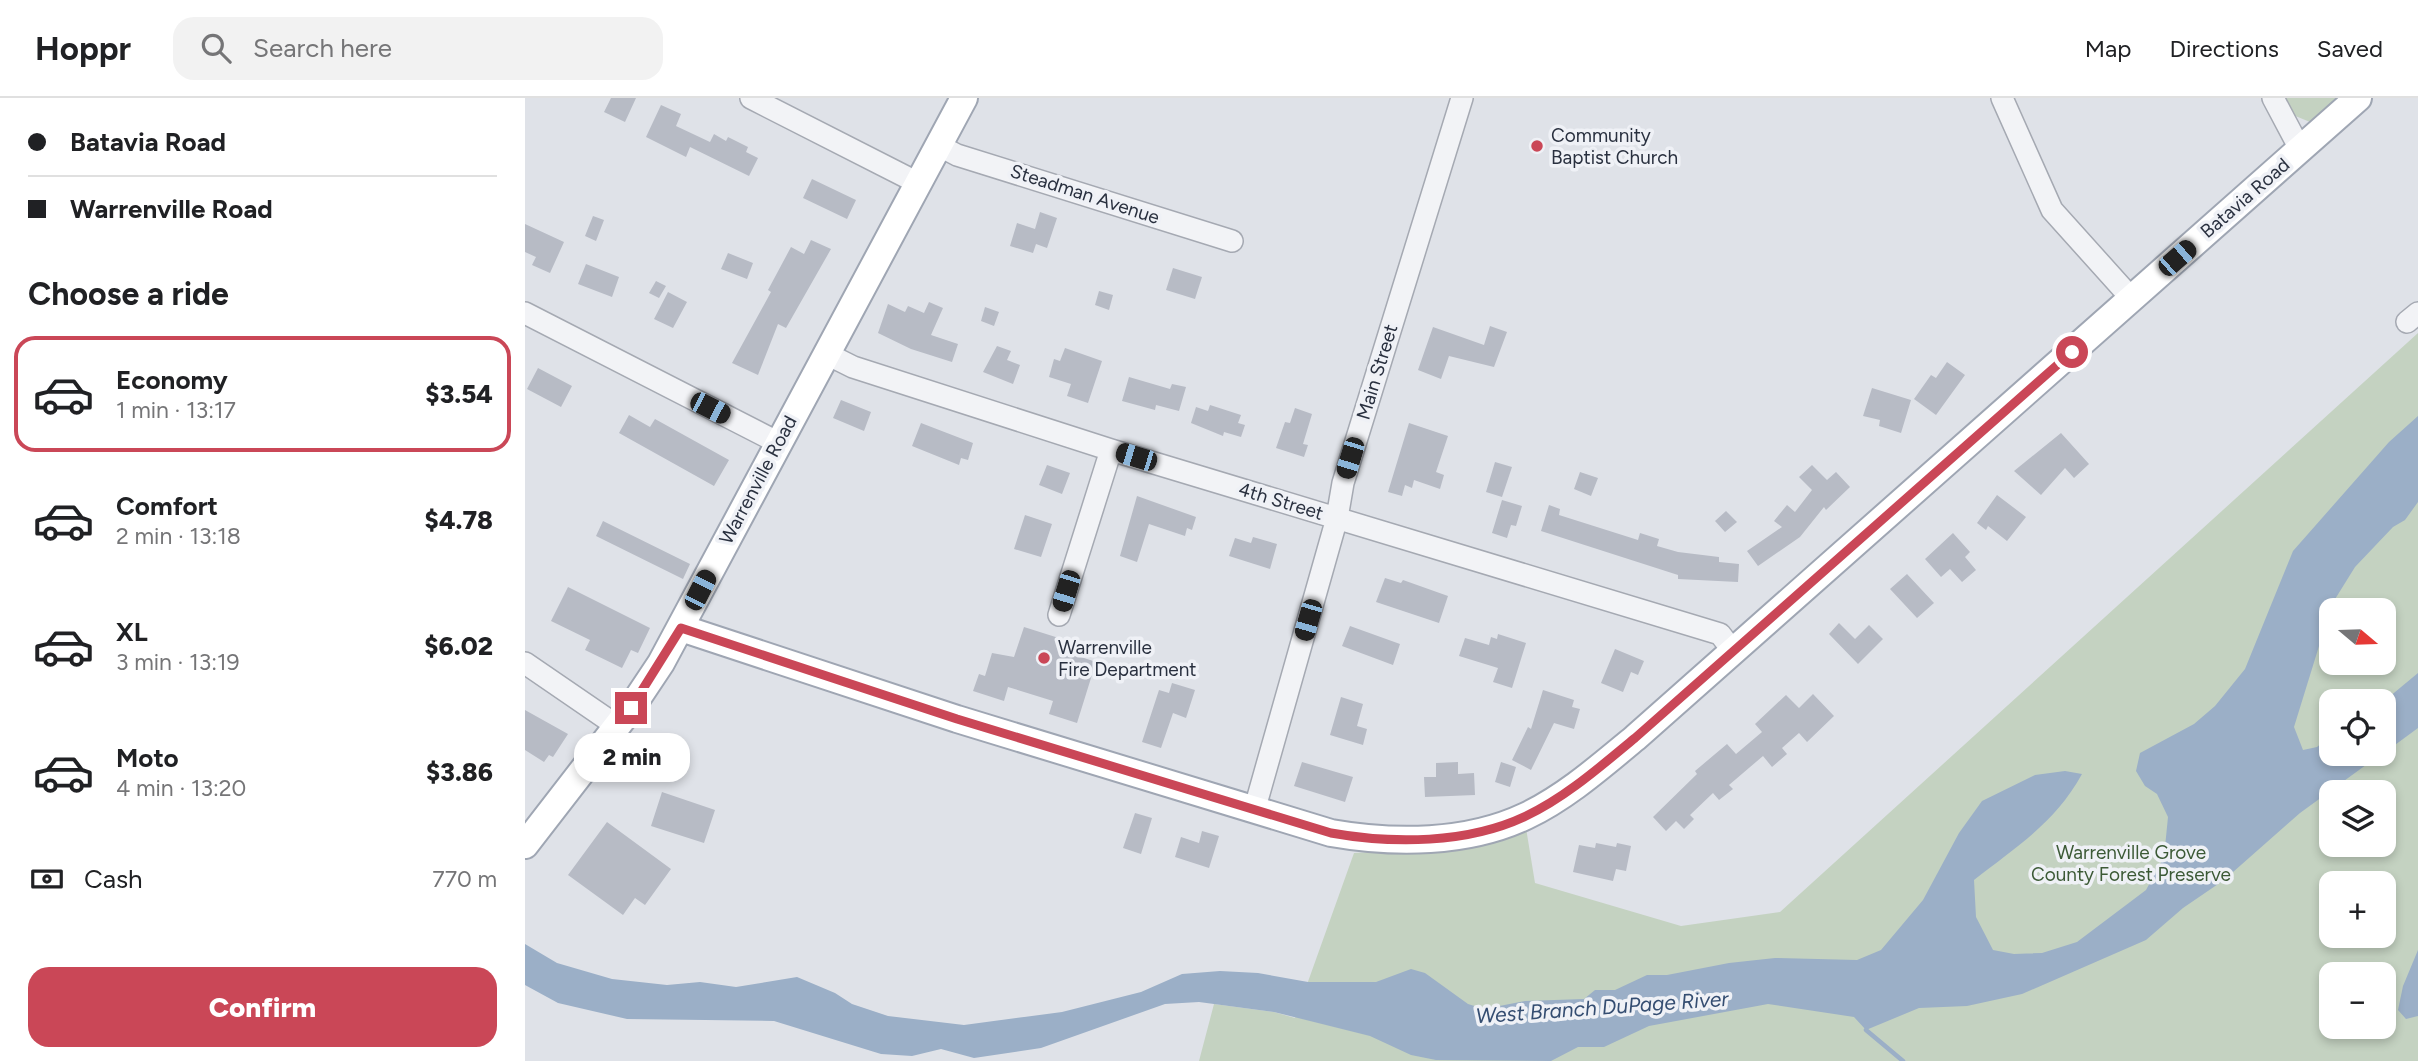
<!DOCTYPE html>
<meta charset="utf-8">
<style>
body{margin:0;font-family:Figtree,sans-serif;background:#f2f2f2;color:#202124;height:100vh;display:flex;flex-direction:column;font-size:26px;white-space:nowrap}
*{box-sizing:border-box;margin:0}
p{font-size:23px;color:#757577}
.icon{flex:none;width:38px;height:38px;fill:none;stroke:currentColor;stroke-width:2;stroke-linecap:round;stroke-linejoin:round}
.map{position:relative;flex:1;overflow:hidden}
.sheet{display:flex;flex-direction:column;background:#fff;width:525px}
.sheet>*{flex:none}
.banner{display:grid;align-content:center;height:154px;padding:0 28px;background:#fff}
.needle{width:46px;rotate:109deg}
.fabs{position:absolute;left:1794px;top:500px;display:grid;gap:14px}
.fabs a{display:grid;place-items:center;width:77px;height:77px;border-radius:14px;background:#fff;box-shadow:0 4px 10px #0003;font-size:35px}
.end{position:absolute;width:32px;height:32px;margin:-16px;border:9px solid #ca4757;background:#fff;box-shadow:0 0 0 4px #fff}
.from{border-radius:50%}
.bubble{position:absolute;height:49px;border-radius:21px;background:#fff;box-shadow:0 4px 10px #0003;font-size:23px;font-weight:800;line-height:49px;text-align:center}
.car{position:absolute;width:21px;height:42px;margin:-21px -10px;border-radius:9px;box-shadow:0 0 5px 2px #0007;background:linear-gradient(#222 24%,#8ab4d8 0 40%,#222 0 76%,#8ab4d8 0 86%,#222 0)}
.banner b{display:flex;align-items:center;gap:24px;height:66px;font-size:26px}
.banner b+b{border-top:2px solid #e0e0e0}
.banner i{width:18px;height:18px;background:#202124}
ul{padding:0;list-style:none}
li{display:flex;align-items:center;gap:21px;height:116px;margin:0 14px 10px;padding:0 14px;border:4px solid transparent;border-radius:21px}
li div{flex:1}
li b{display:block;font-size:26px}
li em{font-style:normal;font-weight:800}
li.selected{border-color:#ca4757}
li>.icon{width:63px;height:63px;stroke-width:1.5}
h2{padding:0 28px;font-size:32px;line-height:84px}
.pay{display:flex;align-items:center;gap:18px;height:77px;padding:0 28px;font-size:26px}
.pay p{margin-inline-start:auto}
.action{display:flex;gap:14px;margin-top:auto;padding:14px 28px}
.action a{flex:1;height:80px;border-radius:21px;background:#ca4757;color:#fff;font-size:28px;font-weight:800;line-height:80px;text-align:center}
header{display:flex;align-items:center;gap:42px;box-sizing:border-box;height:98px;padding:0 35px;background:#fff;border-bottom:2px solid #e0e0e0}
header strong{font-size:33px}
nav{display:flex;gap:38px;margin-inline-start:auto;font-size:24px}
.search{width:490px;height:63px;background:#f2f2f2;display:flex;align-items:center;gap:18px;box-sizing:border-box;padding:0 24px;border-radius:21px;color:#757577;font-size:26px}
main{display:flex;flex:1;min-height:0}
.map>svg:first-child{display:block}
.green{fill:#c4d2c1;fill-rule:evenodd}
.water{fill:#9bafc7}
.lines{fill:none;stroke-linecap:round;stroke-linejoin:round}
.stream{stroke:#9bafc7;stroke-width:4.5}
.building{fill:#b7bbc5}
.minor-casing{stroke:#a5a9b2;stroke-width:24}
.major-casing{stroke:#9fa6b3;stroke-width:30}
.minor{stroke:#f2f3f6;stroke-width:21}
.major{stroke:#fff;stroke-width:26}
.route{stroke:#ca4757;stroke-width:9}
.poi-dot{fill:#ca4757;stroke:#eff1f6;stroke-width:2.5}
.labels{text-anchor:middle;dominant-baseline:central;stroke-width:7;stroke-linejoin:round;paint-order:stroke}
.poi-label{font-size:19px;fill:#29303f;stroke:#eff1f6;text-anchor:start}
.street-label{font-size:19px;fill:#29303f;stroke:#eff1f6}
.park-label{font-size:19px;fill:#3c5a36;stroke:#eff1f6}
.water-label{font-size:21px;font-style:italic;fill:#344d71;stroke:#eff1f6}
</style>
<header>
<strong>Hoppr</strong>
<div class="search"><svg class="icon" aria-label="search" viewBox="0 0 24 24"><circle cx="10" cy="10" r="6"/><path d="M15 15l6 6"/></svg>Search here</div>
<nav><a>Map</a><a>Directions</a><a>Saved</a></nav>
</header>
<main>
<section class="sheet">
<div class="banner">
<b><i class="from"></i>Batavia Road</b>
<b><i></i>Warrenville Road</b>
</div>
<h2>Choose a ride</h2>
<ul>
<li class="selected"><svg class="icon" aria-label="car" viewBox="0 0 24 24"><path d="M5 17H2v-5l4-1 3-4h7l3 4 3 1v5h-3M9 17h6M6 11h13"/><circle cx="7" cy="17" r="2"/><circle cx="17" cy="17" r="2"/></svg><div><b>Economy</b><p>1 min · 13:17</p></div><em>$3.54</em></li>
<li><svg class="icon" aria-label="car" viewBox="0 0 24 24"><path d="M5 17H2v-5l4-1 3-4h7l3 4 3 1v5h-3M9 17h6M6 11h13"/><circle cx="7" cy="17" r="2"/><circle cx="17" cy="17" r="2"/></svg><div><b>Comfort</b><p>2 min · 13:18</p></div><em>$4.78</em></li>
<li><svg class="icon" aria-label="car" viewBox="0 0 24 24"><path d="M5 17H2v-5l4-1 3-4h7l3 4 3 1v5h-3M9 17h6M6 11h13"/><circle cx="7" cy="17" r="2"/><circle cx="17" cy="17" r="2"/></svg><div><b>XL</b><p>3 min · 13:19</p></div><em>$6.02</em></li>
<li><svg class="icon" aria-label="car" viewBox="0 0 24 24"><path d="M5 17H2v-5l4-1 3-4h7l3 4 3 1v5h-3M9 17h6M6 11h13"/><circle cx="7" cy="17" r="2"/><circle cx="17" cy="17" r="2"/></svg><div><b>Moto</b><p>4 min · 13:20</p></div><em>$3.86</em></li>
</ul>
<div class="pay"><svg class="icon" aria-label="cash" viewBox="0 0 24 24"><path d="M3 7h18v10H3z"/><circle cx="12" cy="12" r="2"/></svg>Cash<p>770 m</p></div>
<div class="action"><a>Confirm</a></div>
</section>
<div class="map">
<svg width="1893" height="963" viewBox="0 0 1893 963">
<rect width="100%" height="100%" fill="#dfe2e8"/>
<path class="green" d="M1760,0H1817L1785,24L1768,17Z
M1893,235V963H674L689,906L749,914L770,920L829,755L896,751L1001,730L1010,785L1156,828L1255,814ZM1806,513H1858V565H1806ZM1806,604H1858V656H1806ZM1806,695H1858V747H1806ZM1806,786H1858V838H1806ZM1806,877H1858V929H1806Z"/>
<path class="water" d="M1893,318V404L1880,422L1868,429L1830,469L1807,506L1769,629L1778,652L1792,649L1806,637V656H1856L1775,715L1699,782L1658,810L1621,842L1497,896L1442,908L1394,910L1341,932L1329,919L1243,906L1124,928L1079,949H1053L1026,963L911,962L886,957L845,938L749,914L674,904L640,906L516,950L449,960L416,951L387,958L356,956L249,923L102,921L33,905L0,887V846L32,865L87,881L142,887L175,884L211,889L272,879L310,895L327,906L363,918L439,927L537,914L616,894L657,876L695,873L733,875L783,884H851L886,871L900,875L943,906L959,911L1000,903L1059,901L1070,892H1090L1122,877H1142L1204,865L1250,860L1332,862L1356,852L1398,802L1434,735L1457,703L1510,677L1540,673L1557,676C1530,725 1492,748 1449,782L1451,819L1468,852L1489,856L1517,855L1552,844L1621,792L1639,759L1643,719L1632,696L1620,688L1611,673L1615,655L1669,626L1690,608L1720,571L1768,453L1864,344Z
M1893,575V630L1859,655L1858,604Z
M1893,852V918L1881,921L1873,912L1878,888Z"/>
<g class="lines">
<path class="stream" d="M1341,932L1378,963"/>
</g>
<path class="building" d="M86,0H111L100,24L79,14Z
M136,7L156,16L151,28L185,44L189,36L201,43L203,39L223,49L221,54L233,60L224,78L165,49L161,59L121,39Z
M287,81L331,102L322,121L278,100Z
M515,114L532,120L522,150L511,146L508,155L485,148L492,125L510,131Z
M68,118L79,122L71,143L60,138Z
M0,126L39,144L25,175L7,167L11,159L0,154Z
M286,142L306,151L261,230L253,226L233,277L207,265L246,194L243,192L266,149L279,156Z
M203,155L228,165L222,181L196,171Z
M61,166L94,179L87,199L53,186Z
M648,170L677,179L670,201L641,192Z
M131,183L141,188L134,200L124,195Z
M574,193L588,197L584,212L570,207Z
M143,194L162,204L148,230L129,221Z
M404,204L418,210L406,237L433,246L427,264L386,251L353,235L363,206L380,214L383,208L399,215Z
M460,209L474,214L469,228L456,223Z
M965,228L982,234L969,269L924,258L916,281L893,272L908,229L959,247Z
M472,248L486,253L482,262L495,267L488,286L458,274Z
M540,250L577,263L563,305L542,298L546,286L524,279L529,261L535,263Z
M1422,264L1440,277L1411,317L1389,301L1406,277L1411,280Z
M13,270L47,288L36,309L2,291Z
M604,279L645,291L647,286L661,289L654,313L631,307L630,312L597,303Z
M1347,290L1386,302L1376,335L1354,328L1355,322L1338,318Z
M316,302L346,314L339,333L308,320Z
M685,307L716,317L713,325L720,327L716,339L699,334L698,338L666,325L671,309L683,313Z
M770,310L787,316L778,346L783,347L779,359L751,350L760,324L765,325Z
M104,317L125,329L130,321L204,362L189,388L94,335Z
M396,325L448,345L443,362L436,360L434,367L387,348Z
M884,325L923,338L911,374L919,377L915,391L889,382L887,390L880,387L877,398L863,394Z
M1536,335L1564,366L1549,380L1540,370L1516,397L1489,373Z
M970,364L987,369L977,399L961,394Z
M522,367L545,375L537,396L514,387Z
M1287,367L1302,382L1311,374L1325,389L1301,412L1299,409L1275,439L1233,468L1222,453L1257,429L1249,423L1262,407L1270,414L1287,392L1274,379Z
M1055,374L1073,380L1066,398L1049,391Z
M1472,397L1501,419L1482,443L1463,428L1461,432L1452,425Z
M612,398L671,419L667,432L662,430L660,438L624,426L612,464L595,458Z
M977,402L997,408L991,428L986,427L982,440L967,435Z
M1024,407L1035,411L1034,417L1113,442L1115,435L1134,441L1132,448L1153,454L1194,459V464L1214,466L1213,484L1153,481V477L1016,433Z
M1201,413L1212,424L1200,434L1190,423Z
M500,417L527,426L516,459L489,451Z
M78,423L165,466L158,481L71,438Z
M1428,435L1445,454L1440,459L1451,472L1437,484L1425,471L1416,479L1400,461Z
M728,439L752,446L745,471L704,458L710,440L726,445Z
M1382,476L1409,505L1392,520L1365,491Z
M860,480L876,485L878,482L923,498L914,525L851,504Z
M43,489L125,530L113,555L106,552L97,570L60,552L65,542L26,523Z
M1314,525L1330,541L1344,527L1358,541L1333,566L1304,536Z
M825,528L875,546L868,567L817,548Z
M499,529L559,548L556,559L571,564L552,625L524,616L528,603L483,589L479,603L448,593L454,576L460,578L467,555L489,559Z
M973,536L1001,545L987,590L968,584L973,570L934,558L940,540L964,547L966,539L972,541Z
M1090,551L1119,563L1113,577L1106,574L1098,594L1076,585Z
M647,585L670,592L661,620L648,615L636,650L617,644L634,592L644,595Z
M1018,592L1049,602L1047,609L1055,611L1049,631L1029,625L1006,672L987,662L1003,629L1006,631Z
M1288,596L1309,618L1282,644L1274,635L1257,650L1262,656L1247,669L1238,658L1204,687L1208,691L1194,702L1188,695L1165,717L1169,721L1159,731L1151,723L1141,733L1128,719L1172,676L1170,673L1202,646L1211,656L1237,634L1230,626L1261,597L1274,610Z
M816,599L838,606L832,628L842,631L838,647L805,637Z
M0,612L43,636L28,659L24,657L19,664L0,652Z
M777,664L828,679L820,704L769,688Z
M933,664V676L949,675L950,697L900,699L899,679H911V665Z
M976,664L991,669L985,689L970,684Z
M137,694L190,712L179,745L126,728Z
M610,715L627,720L616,756L598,750Z
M82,724L146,771L120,807L110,800L98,817L43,777Z
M677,733L694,738L684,770L650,759L656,739L674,745Z
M1071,745L1091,749L1092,745L1106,748L1101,773L1091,771L1088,783L1048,774L1054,747L1070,750Z"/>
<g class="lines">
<g class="minor-casing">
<path id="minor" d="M226,0L393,85
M1477,0L1527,112L1607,201
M1748,0L1775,51
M413,47L432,57L707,143
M0,215L252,344
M1882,224L1893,215
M300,255L328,269L586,352L1195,536L1208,553
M534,517L586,352
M0,565L92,628
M729,713L812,420L818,385L937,0"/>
</g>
<g class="major-casing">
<path id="major" d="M156,530L432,621L806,735C869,746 942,746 1001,718C1041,699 1076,668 1110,640L1833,0
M0,747L106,610L136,565L439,0"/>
</g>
<use href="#minor" class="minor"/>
<use href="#major" class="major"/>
</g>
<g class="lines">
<path class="route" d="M106,610L156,530L432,621L806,735C868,746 942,746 1001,718C1041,699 1076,668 1110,640L1547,254"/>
</g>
<g class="poi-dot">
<circle cx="1012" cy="48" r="7"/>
<circle cx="519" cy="560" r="7"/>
</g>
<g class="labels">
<g class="poi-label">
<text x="1026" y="37">Community<tspan x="1026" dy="22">Baptist Church</tspan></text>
<text x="533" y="549">Warrenville<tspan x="533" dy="22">Fire Department</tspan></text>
</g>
<g class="street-label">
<text transform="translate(560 96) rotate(18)">Steadman Avenue</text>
<text transform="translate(1720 100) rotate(-41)">Batavia Road</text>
<text transform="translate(852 274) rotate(-73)">Main Street</text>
<text transform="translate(233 382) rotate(-62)">Warrenville Road</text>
<text transform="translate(756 403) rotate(17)">4th Street</text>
</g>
<g class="park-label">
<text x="1606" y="754">Warrenville Grove<tspan x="1606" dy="22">County Forest Preserve</tspan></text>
</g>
<g class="water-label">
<text transform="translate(1077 909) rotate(-4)">West Branch DuPage River</text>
</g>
</g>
</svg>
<div class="fabs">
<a><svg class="needle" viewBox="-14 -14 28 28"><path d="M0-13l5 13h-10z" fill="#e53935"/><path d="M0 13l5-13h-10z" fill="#757577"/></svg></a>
<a><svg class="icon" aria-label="locate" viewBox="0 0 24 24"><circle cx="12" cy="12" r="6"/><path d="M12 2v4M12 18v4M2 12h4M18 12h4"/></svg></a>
<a><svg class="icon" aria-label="layers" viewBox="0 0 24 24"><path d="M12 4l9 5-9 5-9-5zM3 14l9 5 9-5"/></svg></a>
<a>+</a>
<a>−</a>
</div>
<i class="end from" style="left:1547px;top:254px"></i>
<i class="end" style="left:106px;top:610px"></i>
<div class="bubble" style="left:49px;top:635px;width:116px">2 min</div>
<i class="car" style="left:1652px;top:160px;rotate:49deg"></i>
<i class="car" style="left:185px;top:310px;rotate:117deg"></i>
<i class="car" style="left:611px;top:359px;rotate:287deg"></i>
<i class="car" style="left:825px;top:360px;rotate:197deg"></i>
<i class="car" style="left:175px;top:492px;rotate:27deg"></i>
<i class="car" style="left:541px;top:493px;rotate:197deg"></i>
<i class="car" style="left:783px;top:522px;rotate:196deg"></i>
</div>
</main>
